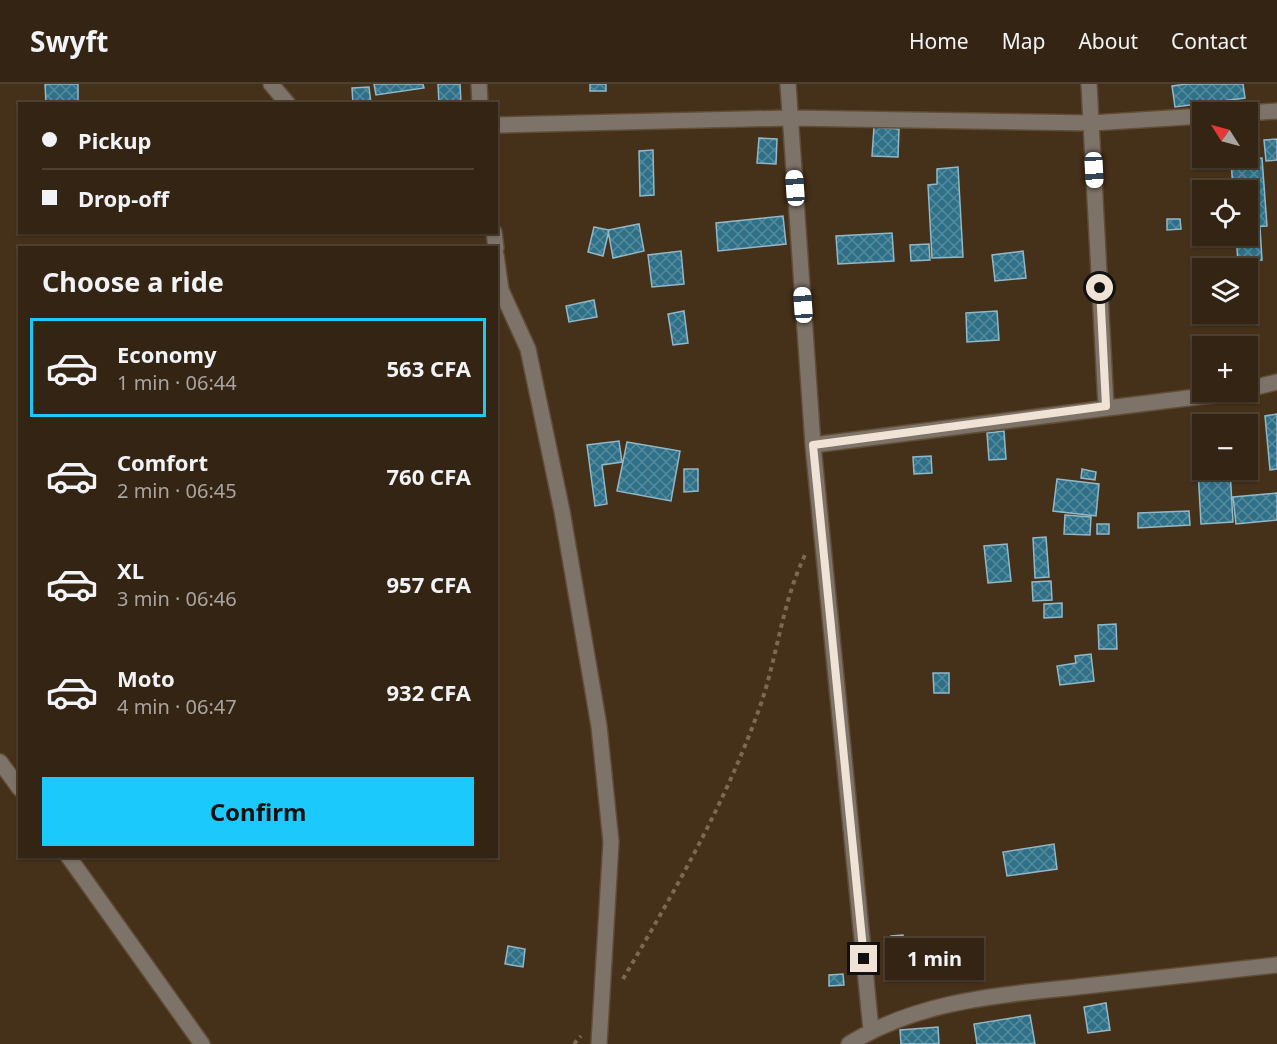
<!DOCTYPE html>
<meta charset="utf-8">
<style>
body{margin:0;font-family:"Noto Sans",sans-serif;background:#3f3021;color:#f1f3f6;height:100vh;display:flex;flex-direction:column;font-size:22px;white-space:nowrap}
*{box-sizing:border-box;margin:0}
p{font-size:20px;color:#a9a4a0}
.icon{flex:none;width:33px;height:33px;fill:none;stroke:currentColor;stroke-width:2;stroke-linecap:round;stroke-linejoin:round}
.map{position:relative;flex:1;overflow:hidden}
.side{position:absolute;left:18px;top:162px;width:480px;height:612px;display:flex;flex-direction:column;background:#342413;border-radius:0px;box-shadow:0 2px 4px #0004,0 0 0 2px #4e4133}
.side>*{flex:none}
.guide{position:absolute;left:18px;top:18px;width:480px;height:132px;border-radius:0px;box-shadow:0 2px 4px #0004,0 0 0 2px #4e4133;display:grid;align-content:center;height:132px;padding:0 24px;background:#342413}
.needle{width:39px;rotate:306deg}
.tools{position:absolute;left:1192px;top:18px;display:grid;gap:12px}
.tools a{display:grid;place-items:center;width:66px;height:66px;border-radius:0px;background:#342413;box-shadow:0 2px 4px #0004,0 0 0 2px #4e4133;font-size:30px}
.end{position:absolute;width:27px;height:27px;margin:-14px;border:8px solid #f0e3d5;background:#111;box-shadow:0 0 0 3px #111}
.from{border-radius:50%}
.bubble{position:absolute;height:42px;border-radius:0px;background:#342413;box-shadow:0 2px 4px #0004,0 0 0 2px #4e4133;font-size:20px;font-weight:700;line-height:42px;text-align:center}
.car{position:absolute;width:18px;height:36px;margin:-18px -9px;border-radius:8px;box-shadow:0 0 4px 2px #0007;background:linear-gradient(#fff 24%,#345 0 40%,#fff 0 76%,#345 0 86%,#fff 0)}
.guide b{display:flex;align-items:center;gap:21px;height:57px;font-size:22px}
.guide b+b{border-top:2px solid #4e4133}
.guide i{width:15px;height:15px;background:#f1f3f6}
ul{padding:0;list-style:none}
li{display:flex;align-items:center;gap:18px;height:99px;margin:0 12px 9px;padding:0 12px;border:3px solid transparent;border-radius:0px}
li div{flex:1}
li b{display:block;font-size:22px}
li em{font-style:normal;font-weight:700}
li.on{border-color:#1cc9fc}
li>.icon{width:54px;height:54px;stroke-width:1.5}
h2{padding:0 24px;font-size:27px;line-height:72px}
.button{display:flex;gap:12px;margin-top:auto;padding:12px 24px}
.button a{flex:1;height:69px;border-radius:0px;background:#1cc9fc;color:#111;font-size:24px;font-weight:700;line-height:69px;text-align:center}
header{display:flex;align-items:center;gap:36px;box-sizing:border-box;height:84px;padding:0 30px;background:#342413;border-bottom:2px solid #4e4133}
header strong{font-size:28px}
nav{display:flex;gap:33px;margin-inline-start:auto;font-size:21px}
.map>svg:first-child{display:block}
.building{fill:url(#building-cross-hatch);stroke:#92b8c8;stroke-width:1.5}
.lines{fill:none;stroke-linecap:round;stroke-linejoin:round}
.minor-casing{stroke:#604d37;stroke-width:18}
.path{stroke:#7b6955;stroke-width:4;stroke-dasharray:4.5 4.5;stroke-linecap:butt}
.minor{stroke:#7e7368;stroke-width:15}
.route{stroke:#f0e3d5;stroke-width:8}
</style>
<header>
<strong>Swyft</strong>
<nav><a>Home</a><a>Map</a><a>About</a><a>Contact</a></nav>
</header>
<div class="map">
<svg width="1277" height="960" viewBox="0 0 1277 960">
<defs>
<pattern id="building-cross-hatch" width="8" height="8" patternUnits="userSpaceOnUse" patternTransform="scale(1.5)"><rect width="8" height="8" fill="#2e7087"/><path d="M0 0l8 8M0 8l8-8" fill="none" stroke="#578b9c"/></pattern>
</defs>
<rect width="100%" height="100%" fill="#453019"/>
<path class="building" d="M45,0H78V20H46Z
M374,0H423L424,4L376,11Z
M438,0H460L461,19L439,20Z
M590,0H606V7H590Z
M1187,0H1243L1245,14L1175,23L1172,2Z
M369,3L371,20H353L352,4Z
M874,43L899,45L898,73L872,72Z
M759,54L777,55L776,80L757,79Z
M1277,55V76L1266,77L1264,56Z
M653,66L654,111L640,112L639,67Z
M1262,74L1267,142L1248,143V106H1233L1231,76Z
M958,83L963,173L932,174L928,101L937,100V85Z
M783,132L786,160L718,167L716,139Z
M1167,135H1180L1181,145L1167,146Z
M639,140L644,167L613,174L608,146Z
M594,143L609,146L603,172L588,168Z
M1260,143L1262,176L1238,178L1236,152H1248V144Z
M892,149L894,177L838,180L836,152Z
M929,160L930,176L911,177L910,161Z
M681,167L684,200L652,203L648,171Z
M1023,167L1026,194L995,197L992,171Z
M594,216L597,233L569,238L566,222Z
M684,227L688,259L673,261L668,230Z
M997,227L999,256L967,258L966,229Z
M1277,330V385L1270,386L1265,332Z
M1004,347L1006,375L989,376L987,349Z
M619,357L622,378L602,381L607,420L595,422L587,361Z
M627,358L680,367L671,417L617,407Z
M1203,366V386H1230L1233,438L1201,440L1197,367Z
M931,372L932,389L914,390L913,373Z
M684,385H698V407L684,408Z
M1082,385L1096,388L1095,396L1081,394Z
M1057,395L1099,400L1096,432L1053,427Z
M1277,409V436L1236,440L1233,413Z
M1189,427L1190,441L1138,444V429Z
M1065,431L1091,433L1090,451L1064,450Z
M1097,440H1109V450H1097Z
M1046,453L1049,493L1035,494L1033,454Z
M1007,460L1011,497L988,499L984,462Z
M1051,497L1052,516L1033,517L1032,498Z
M1062,519V533L1044,534V520Z
M1116,540L1117,565H1099L1098,541Z
M1091,570L1094,597L1060,601L1057,582L1076,579L1075,572Z
M933,589H949V609H934Z
M1054,760L1057,785L1007,792L1003,768Z
M903,851L904,865L918,863L919,878L894,881L891,852Z
M508,862L525,865L523,883L505,880Z
M843,890L844,901L829,902V891Z
M1106,919L1110,946L1088,949L1084,923Z
M1030,931L1035,960H977L974,940Z
M938,943L939,960H901L900,946Z"/>
<g class="lines">
<g class="minor-casing">
<path id="minor" d="M271,0L288,20
M479,0L480,20
M788,0L813,361L871,946
M1089,0L1106,322
M1248,29L1277,27
M496,41L790,34L1092,39L1203,32
M494,148L496,164
M496,171L501,206L528,265L562,427L599,642L611,758L599,960
M1248,305L1277,298
M813,361L1236,308
M0,678L20,705
M68,772L202,960
M849,960C921,915 1004,911 1086,902C1150,895 1213,888 1277,881"/>
</g>
<path class="path" d="M623,895C673,810 724,722 758,628C777,577 781,521 805,471
M574,960L581,952"/>
<use href="#minor" class="minor"/>
</g>
<g class="lines">
<path class="route" d="M864,875L813,361L1106,322L1100,204"/>
</g>
</svg>
<div class="tools">
<a><svg class="needle" viewBox="-14 -14 28 28"><path d="M0-13l5 13h-10z" fill="#e53935"/><path d="M0 13l5-13h-10z" fill="#a9a4a0"/></svg></a>
<a><svg class="icon" aria-label="locate" viewBox="0 0 24 24"><circle cx="12" cy="12" r="6"/><path d="M12 2v4M12 18v4M2 12h4M18 12h4"/></svg></a>
<a><svg class="icon" aria-label="layers" viewBox="0 0 24 24"><path d="M12 4l9 5-9 5-9-5zM3 14l9 5 9-5"/></svg></a>
<a>+</a>
<a>−</a>
</div>
<i class="end from" style="left:1100px;top:204px"></i>
<i class="end" style="left:864px;top:875px"></i>
<div class="bubble" style="left:885px;top:854px;width:99px">1 min</div>
<i class="car" style="left:1094px;top:86px;rotate:177deg"></i>
<i class="car" style="left:795px;top:104px;rotate:356deg"></i>
<i class="car" style="left:803px;top:221px;rotate:356deg"></i>
<div class="guide">
<b><i class="from"></i>Pickup</b>
<b><i></i>Drop-off</b>
</div>
<section class="side">
<h2>Choose a ride</h2>
<ul>
<li class="on"><svg class="icon" aria-label="car" viewBox="0 0 24 24"><path d="M5 17H2v-5l4-1 3-4h7l3 4 3 1v5h-3M9 17h6M6 11h13"/><circle cx="7" cy="17" r="2"/><circle cx="17" cy="17" r="2"/></svg><div><b>Economy</b><p>1 min · 06:44</p></div><em>563 CFA</em></li>
<li><svg class="icon" aria-label="car" viewBox="0 0 24 24"><path d="M5 17H2v-5l4-1 3-4h7l3 4 3 1v5h-3M9 17h6M6 11h13"/><circle cx="7" cy="17" r="2"/><circle cx="17" cy="17" r="2"/></svg><div><b>Comfort</b><p>2 min · 06:45</p></div><em>760 CFA</em></li>
<li><svg class="icon" aria-label="car" viewBox="0 0 24 24"><path d="M5 17H2v-5l4-1 3-4h7l3 4 3 1v5h-3M9 17h6M6 11h13"/><circle cx="7" cy="17" r="2"/><circle cx="17" cy="17" r="2"/></svg><div><b>XL</b><p>3 min · 06:46</p></div><em>957 CFA</em></li>
<li><svg class="icon" aria-label="car" viewBox="0 0 24 24"><path d="M5 17H2v-5l4-1 3-4h7l3 4 3 1v5h-3M9 17h6M6 11h13"/><circle cx="7" cy="17" r="2"/><circle cx="17" cy="17" r="2"/></svg><div><b>Moto</b><p>4 min · 06:47</p></div><em>932 CFA</em></li>
</ul>
<div class="button"><a>Confirm</a></div>
</section>
</div>
